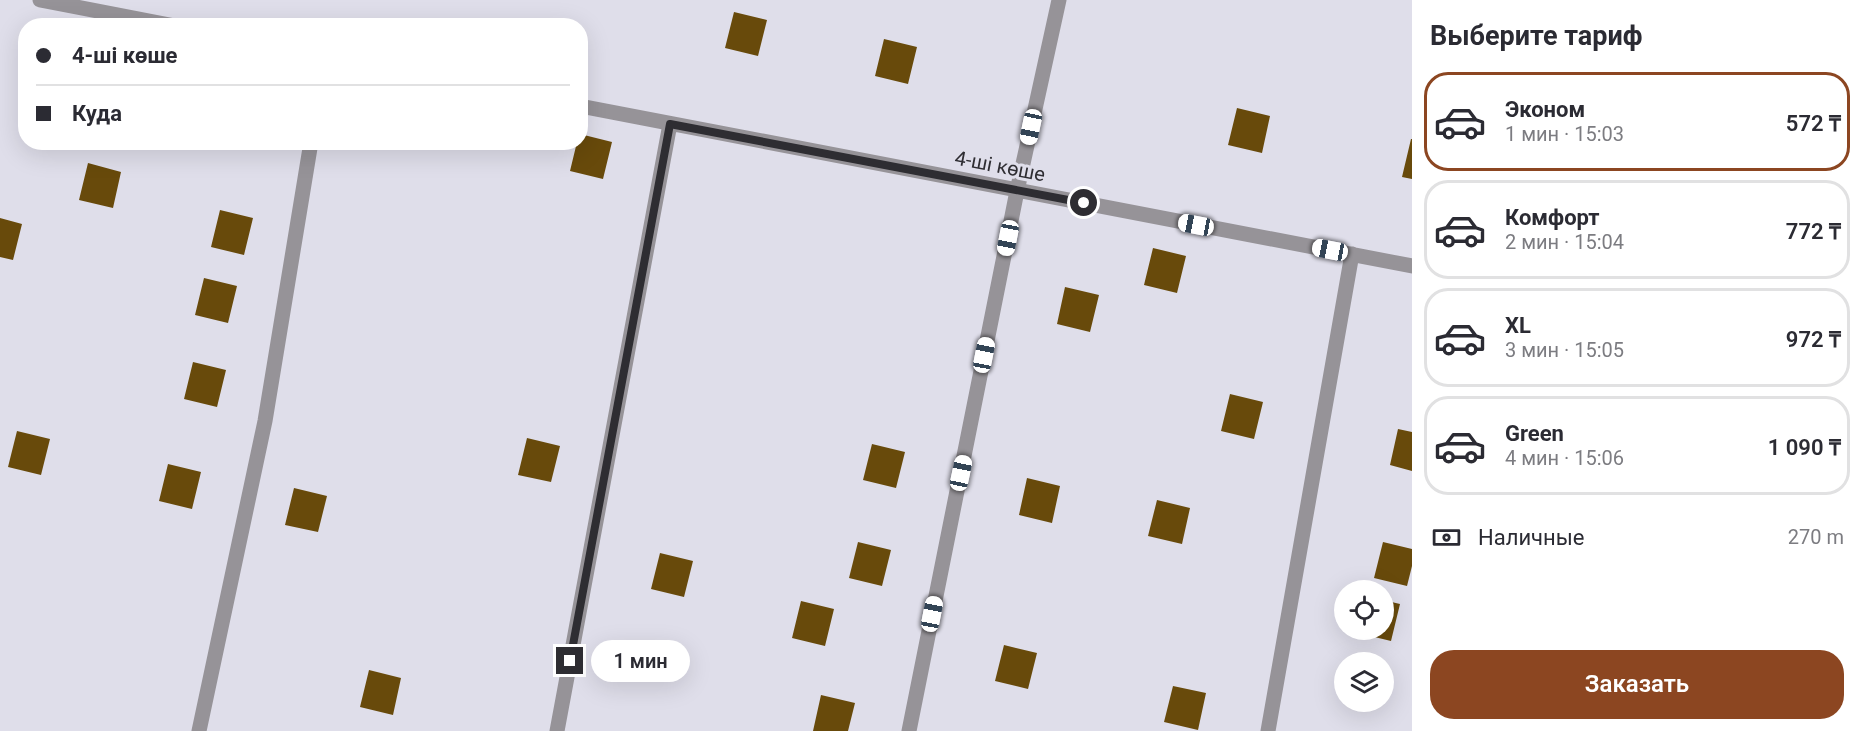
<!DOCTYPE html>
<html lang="ru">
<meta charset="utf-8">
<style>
body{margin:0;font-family:Roboto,sans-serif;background:#f2f2f3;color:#2b2b33;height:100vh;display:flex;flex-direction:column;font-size:22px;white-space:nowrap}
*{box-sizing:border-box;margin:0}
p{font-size:20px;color:#7c7c81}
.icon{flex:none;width:33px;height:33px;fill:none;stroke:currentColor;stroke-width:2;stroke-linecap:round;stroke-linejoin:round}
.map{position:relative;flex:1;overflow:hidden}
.sheet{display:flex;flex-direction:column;background:#fff;width:450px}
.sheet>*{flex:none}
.top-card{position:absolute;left:18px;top:18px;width:570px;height:132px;border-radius:24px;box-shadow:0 6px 24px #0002;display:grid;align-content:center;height:132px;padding:0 18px;background:#fff}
.buttons{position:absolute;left:1334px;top:580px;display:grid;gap:12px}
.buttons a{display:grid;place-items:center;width:60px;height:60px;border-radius:50%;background:#fff;box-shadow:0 6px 24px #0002;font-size:30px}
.end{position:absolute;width:27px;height:27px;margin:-14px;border:8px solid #2e2d32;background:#fff;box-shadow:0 0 0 3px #fff}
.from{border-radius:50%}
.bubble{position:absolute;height:42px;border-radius:21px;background:#fff;box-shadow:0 6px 24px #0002;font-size:20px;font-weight:600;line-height:42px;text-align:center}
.car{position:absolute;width:18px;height:36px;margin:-18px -9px;border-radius:8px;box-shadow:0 0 4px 2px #0007;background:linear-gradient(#fff 24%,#345 0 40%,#fff 0 76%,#345 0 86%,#fff 0)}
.top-card b{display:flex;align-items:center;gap:21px;height:57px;font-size:22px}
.top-card b+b{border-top:2px solid #e1e1e2}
.top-card i{width:15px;height:15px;background:#2b2b33}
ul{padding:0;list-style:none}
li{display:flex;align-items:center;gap:18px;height:99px;margin:0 12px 9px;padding:0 6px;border:3px solid #e1e1e2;border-radius:24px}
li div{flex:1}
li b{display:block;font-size:22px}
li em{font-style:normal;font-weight:600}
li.on{border-color:#8c4621}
li>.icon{width:54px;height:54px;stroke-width:1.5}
h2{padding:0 18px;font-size:27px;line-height:72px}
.pay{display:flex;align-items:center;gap:15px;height:66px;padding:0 18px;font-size:22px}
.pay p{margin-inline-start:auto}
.cta{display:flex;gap:12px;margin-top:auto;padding:12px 18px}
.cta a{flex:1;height:69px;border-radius:24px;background:#8c4621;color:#fff;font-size:24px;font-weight:600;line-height:69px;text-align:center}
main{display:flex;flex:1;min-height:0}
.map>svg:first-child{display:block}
.building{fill:#684a0b}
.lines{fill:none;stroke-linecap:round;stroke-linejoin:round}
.minor{stroke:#969398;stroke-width:15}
.route{stroke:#2e2d32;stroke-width:8}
.labels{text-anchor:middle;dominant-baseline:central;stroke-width:6;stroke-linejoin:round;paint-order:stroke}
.street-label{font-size:20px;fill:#2e2d32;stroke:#dfdeea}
</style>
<main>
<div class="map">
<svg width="1412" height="731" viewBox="0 0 1412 731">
<rect width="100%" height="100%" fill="#dfdeea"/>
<path class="building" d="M734,12L767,20L758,56L725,48Z
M884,39L917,47L908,84L875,76Z
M1237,108L1270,116L1262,153L1228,145Z
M580,134L612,142L603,179L570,171L577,142H580Z
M1411,139H1412V179L1402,177Z
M88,163L121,172L113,208L79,200Z
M220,210L253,218L244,255L211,247Z
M0,218L22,224L13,260L0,257Z
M1153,248L1186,256L1177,293L1144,285Z
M204,278L237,286L228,323L195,315Z
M1065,287L1099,295L1090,332L1057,324Z
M193,362L226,370L217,407L184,399Z
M1230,394L1263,402L1254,439L1221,431Z
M1398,429L1412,432V471L1390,465Z
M17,431L50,439L41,475L8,467Z
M527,438L560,446L551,482L518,475Z
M872,444L905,452L896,488L863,480Z
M168,464L201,472L192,509L159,501Z
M1027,478L1060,486L1052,523L1019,515Z
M294,488L327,496L318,532L285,525Z
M1157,500L1190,508L1182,544L1148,536Z
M858,542L891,550L882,586L849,578Z
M1383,542L1412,549V566L1407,586L1374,578Z
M660,553L693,561L684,597L651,589Z
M1383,600L1400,604L1391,641L1358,633V630H1383Z
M801,601L834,609L825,646L792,638Z
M1004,645L1037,653L1028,689L995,681Z
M369,670L401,678L393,715L360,707Z
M1173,686L1206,693L1198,730L1164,722Z
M821,695L855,703L848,731H813Z"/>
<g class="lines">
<path class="minor" d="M40,0L175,26
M580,106L1412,266
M199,731L265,421L311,142
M557,731L670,124
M909,731L1017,191L1059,0
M1268,731L1352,254"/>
</g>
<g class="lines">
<path class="route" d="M570,661L670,124L1084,203"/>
</g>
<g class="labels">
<g class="street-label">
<text transform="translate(1000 166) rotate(11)">4-ші көше</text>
</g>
</g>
</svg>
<div class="buttons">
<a><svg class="icon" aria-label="locate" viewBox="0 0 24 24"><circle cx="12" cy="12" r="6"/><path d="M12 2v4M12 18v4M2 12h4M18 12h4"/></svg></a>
<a><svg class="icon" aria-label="layers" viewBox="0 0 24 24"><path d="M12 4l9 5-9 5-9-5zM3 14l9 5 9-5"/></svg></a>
</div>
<i class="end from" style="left:1084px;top:203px"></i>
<i class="end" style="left:570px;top:661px"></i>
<div class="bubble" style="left:591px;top:640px;width:99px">1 мин</div>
<i class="car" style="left:1031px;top:127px;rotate:192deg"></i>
<i class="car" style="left:1196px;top:225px;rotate:281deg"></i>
<i class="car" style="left:1008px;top:238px;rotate:191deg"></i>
<i class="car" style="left:1330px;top:250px;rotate:281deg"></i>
<i class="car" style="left:984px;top:355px;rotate:11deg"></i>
<i class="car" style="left:961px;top:473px;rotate:12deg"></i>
<i class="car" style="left:932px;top:614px;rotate:11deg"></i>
<div class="top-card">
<b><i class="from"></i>4-ші көше</b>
<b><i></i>Куда</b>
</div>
</div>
<section class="sheet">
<h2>Выберите тариф</h2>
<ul>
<li class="on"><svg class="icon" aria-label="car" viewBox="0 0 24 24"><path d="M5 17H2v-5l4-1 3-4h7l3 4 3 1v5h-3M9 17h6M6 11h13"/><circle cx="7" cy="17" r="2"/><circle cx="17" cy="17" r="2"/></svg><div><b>Эконом</b><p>1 мин · 15:03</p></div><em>572 ₸</em></li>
<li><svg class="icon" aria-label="car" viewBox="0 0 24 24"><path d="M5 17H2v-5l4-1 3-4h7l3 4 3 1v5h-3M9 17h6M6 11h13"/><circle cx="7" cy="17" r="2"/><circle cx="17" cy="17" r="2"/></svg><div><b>Комфорт</b><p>2 мин · 15:04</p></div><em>772 ₸</em></li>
<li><svg class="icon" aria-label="car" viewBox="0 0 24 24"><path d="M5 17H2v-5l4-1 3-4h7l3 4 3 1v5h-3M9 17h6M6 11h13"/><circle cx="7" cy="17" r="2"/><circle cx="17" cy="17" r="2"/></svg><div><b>XL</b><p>3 мин · 15:05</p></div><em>972 ₸</em></li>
<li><svg class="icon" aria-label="car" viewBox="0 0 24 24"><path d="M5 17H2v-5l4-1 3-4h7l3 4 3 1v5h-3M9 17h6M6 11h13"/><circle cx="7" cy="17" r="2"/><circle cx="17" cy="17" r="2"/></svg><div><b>Green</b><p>4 мин · 15:06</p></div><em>1 090 ₸</em></li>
</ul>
<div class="pay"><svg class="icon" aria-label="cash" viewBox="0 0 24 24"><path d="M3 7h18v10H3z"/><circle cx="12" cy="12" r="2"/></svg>Наличные<p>270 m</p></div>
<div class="cta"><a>Заказать</a></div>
</section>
</main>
